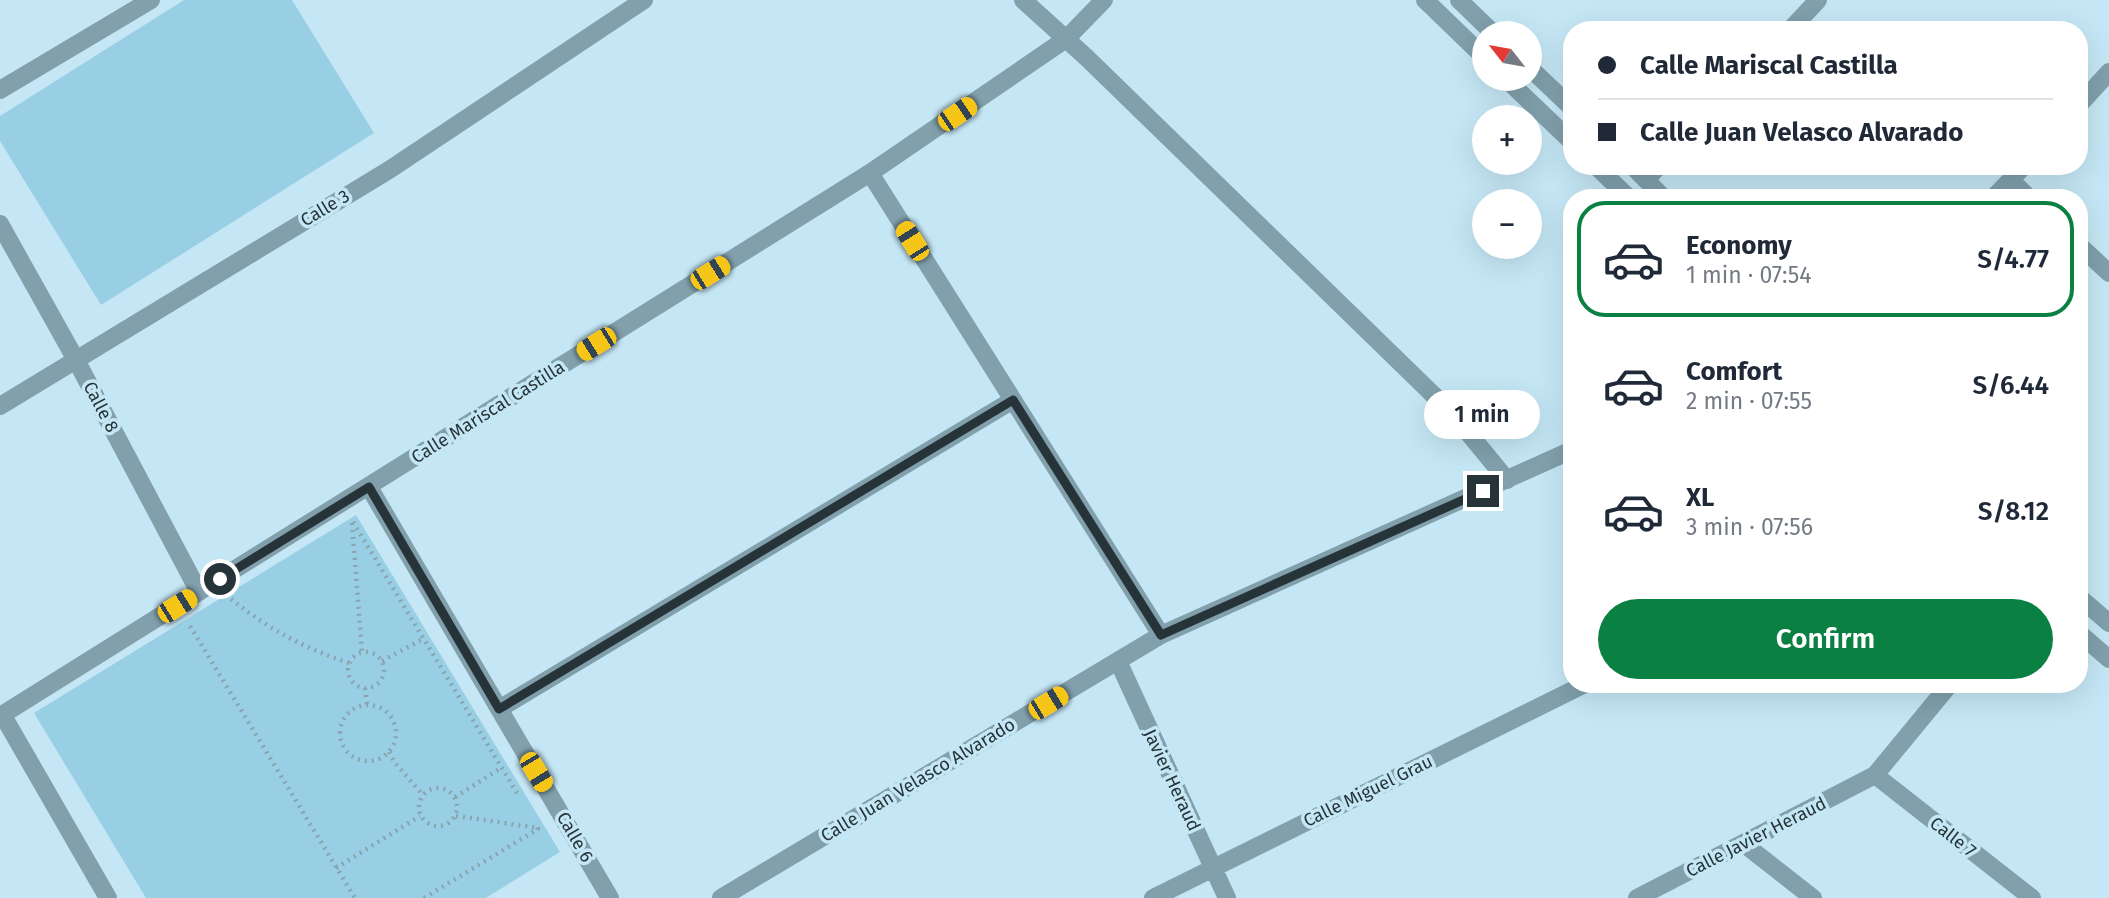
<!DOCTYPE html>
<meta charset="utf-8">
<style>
body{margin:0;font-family:"Fira Sans",sans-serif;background:#f2f2f3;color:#1f2937;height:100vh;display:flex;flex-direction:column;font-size:26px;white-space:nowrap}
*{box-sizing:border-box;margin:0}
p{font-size:23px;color:#747a83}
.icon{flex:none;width:38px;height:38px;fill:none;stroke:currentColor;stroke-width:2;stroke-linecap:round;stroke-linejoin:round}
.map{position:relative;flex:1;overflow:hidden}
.panel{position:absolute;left:1563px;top:189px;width:525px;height:504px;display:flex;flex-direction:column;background:#fff;border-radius:28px;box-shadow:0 7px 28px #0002}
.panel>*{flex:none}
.guide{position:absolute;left:1563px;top:21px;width:525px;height:154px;border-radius:28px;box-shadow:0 7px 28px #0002;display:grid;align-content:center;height:154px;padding:0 35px;background:#fff}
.needle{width:46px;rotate:301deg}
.controls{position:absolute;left:1472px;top:21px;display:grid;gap:14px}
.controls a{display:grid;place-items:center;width:70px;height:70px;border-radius:50%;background:#fff;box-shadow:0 7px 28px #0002;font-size:35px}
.end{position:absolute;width:32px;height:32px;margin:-16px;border:9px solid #263439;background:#fff;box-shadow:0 0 0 4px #fff}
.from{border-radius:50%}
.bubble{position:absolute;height:49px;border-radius:24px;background:#fff;box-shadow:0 7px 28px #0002;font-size:23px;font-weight:600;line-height:49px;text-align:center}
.car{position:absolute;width:21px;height:42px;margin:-21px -10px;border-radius:9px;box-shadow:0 0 5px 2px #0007;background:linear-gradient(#f5c518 24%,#345 0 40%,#f5c518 0 76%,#345 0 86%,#f5c518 0)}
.guide b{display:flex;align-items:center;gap:24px;height:66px;font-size:26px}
.guide b+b{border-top:2px solid #e0e1e3}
.guide i{width:18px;height:18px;background:#1f2937}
ul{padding:12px 0 0;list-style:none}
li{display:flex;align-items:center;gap:21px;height:116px;margin:0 14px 10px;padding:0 21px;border:4px solid transparent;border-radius:28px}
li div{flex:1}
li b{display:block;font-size:26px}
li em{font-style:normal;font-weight:600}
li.current{border-color:#0b8043}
li>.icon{width:63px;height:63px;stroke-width:1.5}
.button{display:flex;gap:14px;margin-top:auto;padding:14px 35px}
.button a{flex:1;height:80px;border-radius:42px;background:#0b8043;color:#fff;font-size:28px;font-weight:600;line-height:80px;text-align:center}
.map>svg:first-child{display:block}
.green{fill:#98cfe5}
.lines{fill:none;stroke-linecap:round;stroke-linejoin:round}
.path{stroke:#89a4af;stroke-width:4.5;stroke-dasharray:2 5;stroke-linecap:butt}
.minor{stroke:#81a0ac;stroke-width:18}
.route{stroke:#263439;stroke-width:9}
.labels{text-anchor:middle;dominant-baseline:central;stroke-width:7;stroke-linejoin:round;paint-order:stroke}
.street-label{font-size:18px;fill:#263439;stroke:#c5e7f5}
</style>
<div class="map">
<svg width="2109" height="898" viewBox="0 0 2109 898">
<rect width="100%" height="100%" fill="#c5e7f5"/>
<path class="green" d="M184,0H292L374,133L101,305L0,141V116Z
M356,515L560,852L486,898H146L34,713Z"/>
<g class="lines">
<path class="path" d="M353,522L517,793
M352,523L362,652
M231,599C269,629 303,648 349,663
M190,626L355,898
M348 670a18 18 0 1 1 36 0a18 18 0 1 1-36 0Z
M382,661L423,639
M365,688L367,704
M340 733a28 28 0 1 1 56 0a28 28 0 1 1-56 0Z
M389,752L395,763L423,795
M419 807a19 19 0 1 1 38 0a19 19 0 1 1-38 0Z
M455,797L501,768
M456,816L538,828
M336,868L420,816
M424,898L538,829L536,825"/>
<path class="minor" d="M1023,0L1087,58L1452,413L1507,480
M1425,0L1484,57
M1459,0L1493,33
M1790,30L1818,0
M1530,68L1572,108
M1506,79L1572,142
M0,90L151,0
M2079,105L2109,72
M1596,166L1629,198
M1632,166L1664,198
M870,173L1161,635
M1646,180L1659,166
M2011,180L2029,198
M1993,198L2024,166
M0,224L76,360L199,592
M2079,245L2109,273
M0,406L389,170L644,0
M369,487L610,898
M2079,597L2109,623
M2079,633L2109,659
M1118,661L1227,898
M499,709L1013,400
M2,714L108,898
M0,716L870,173L1066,39L1104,0
M1875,775L2032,898
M1744,844L1813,898
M721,898L1161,635L1572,450
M1153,898L1585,684
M1637,898L1875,775L1950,684"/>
</g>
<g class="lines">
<path class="route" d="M220,579L369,487L499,709L1013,400L1161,635L1483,491"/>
</g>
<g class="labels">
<g class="street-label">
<text transform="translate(325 208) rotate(-31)">Calle 3</text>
<text transform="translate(101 407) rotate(62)">Calle 8</text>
<text transform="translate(488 412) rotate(-32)">Calle Mariscal Castilla</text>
<text transform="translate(918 780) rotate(-31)">Calle Juan Velasco Alvarado</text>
<text transform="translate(1172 780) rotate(65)">Javier Heraud</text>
<text transform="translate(1368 791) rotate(-26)">Calle Miguel Grau</text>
<text transform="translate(575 837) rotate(60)">Calle 6</text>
<text transform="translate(1756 837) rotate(-27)">Calle Javier Heraud</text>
<text transform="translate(1953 837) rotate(38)">Calle 7</text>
</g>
</g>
</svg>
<div class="controls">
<a><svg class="needle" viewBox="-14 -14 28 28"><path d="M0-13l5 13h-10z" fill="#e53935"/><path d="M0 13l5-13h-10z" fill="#747a83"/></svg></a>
<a>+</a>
<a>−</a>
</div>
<i class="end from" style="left:220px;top:579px"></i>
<i class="end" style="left:1483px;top:491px"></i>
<div class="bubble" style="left:1424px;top:390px;width:116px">1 min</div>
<i class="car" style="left:957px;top:114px;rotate:56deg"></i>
<i class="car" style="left:912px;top:241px;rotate:328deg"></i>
<i class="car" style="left:710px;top:273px;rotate:58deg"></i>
<i class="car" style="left:596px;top:344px;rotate:238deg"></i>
<i class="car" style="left:177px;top:606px;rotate:58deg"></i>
<i class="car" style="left:1048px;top:703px;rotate:59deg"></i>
<i class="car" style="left:536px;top:772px;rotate:149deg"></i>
<div class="guide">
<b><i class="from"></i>Calle Mariscal Castilla</b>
<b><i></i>Calle Juan Velasco Alvarado</b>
</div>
<section class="panel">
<ul>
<li class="current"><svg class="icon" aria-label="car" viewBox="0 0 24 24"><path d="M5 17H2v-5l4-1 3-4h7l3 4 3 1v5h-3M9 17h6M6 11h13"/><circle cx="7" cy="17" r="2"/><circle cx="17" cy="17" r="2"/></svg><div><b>Economy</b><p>1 min · 07:54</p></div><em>S/4.77</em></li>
<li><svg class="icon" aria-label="car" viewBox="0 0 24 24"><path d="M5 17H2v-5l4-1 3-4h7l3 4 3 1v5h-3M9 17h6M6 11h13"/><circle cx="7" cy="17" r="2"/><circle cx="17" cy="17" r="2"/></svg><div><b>Comfort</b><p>2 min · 07:55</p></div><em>S/6.44</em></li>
<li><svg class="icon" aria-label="car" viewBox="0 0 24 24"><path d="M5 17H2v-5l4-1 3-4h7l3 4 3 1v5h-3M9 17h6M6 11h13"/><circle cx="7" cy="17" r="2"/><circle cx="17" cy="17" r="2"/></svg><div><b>XL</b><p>3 min · 07:56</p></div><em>S/8.12</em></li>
</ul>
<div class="button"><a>Confirm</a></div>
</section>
</div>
